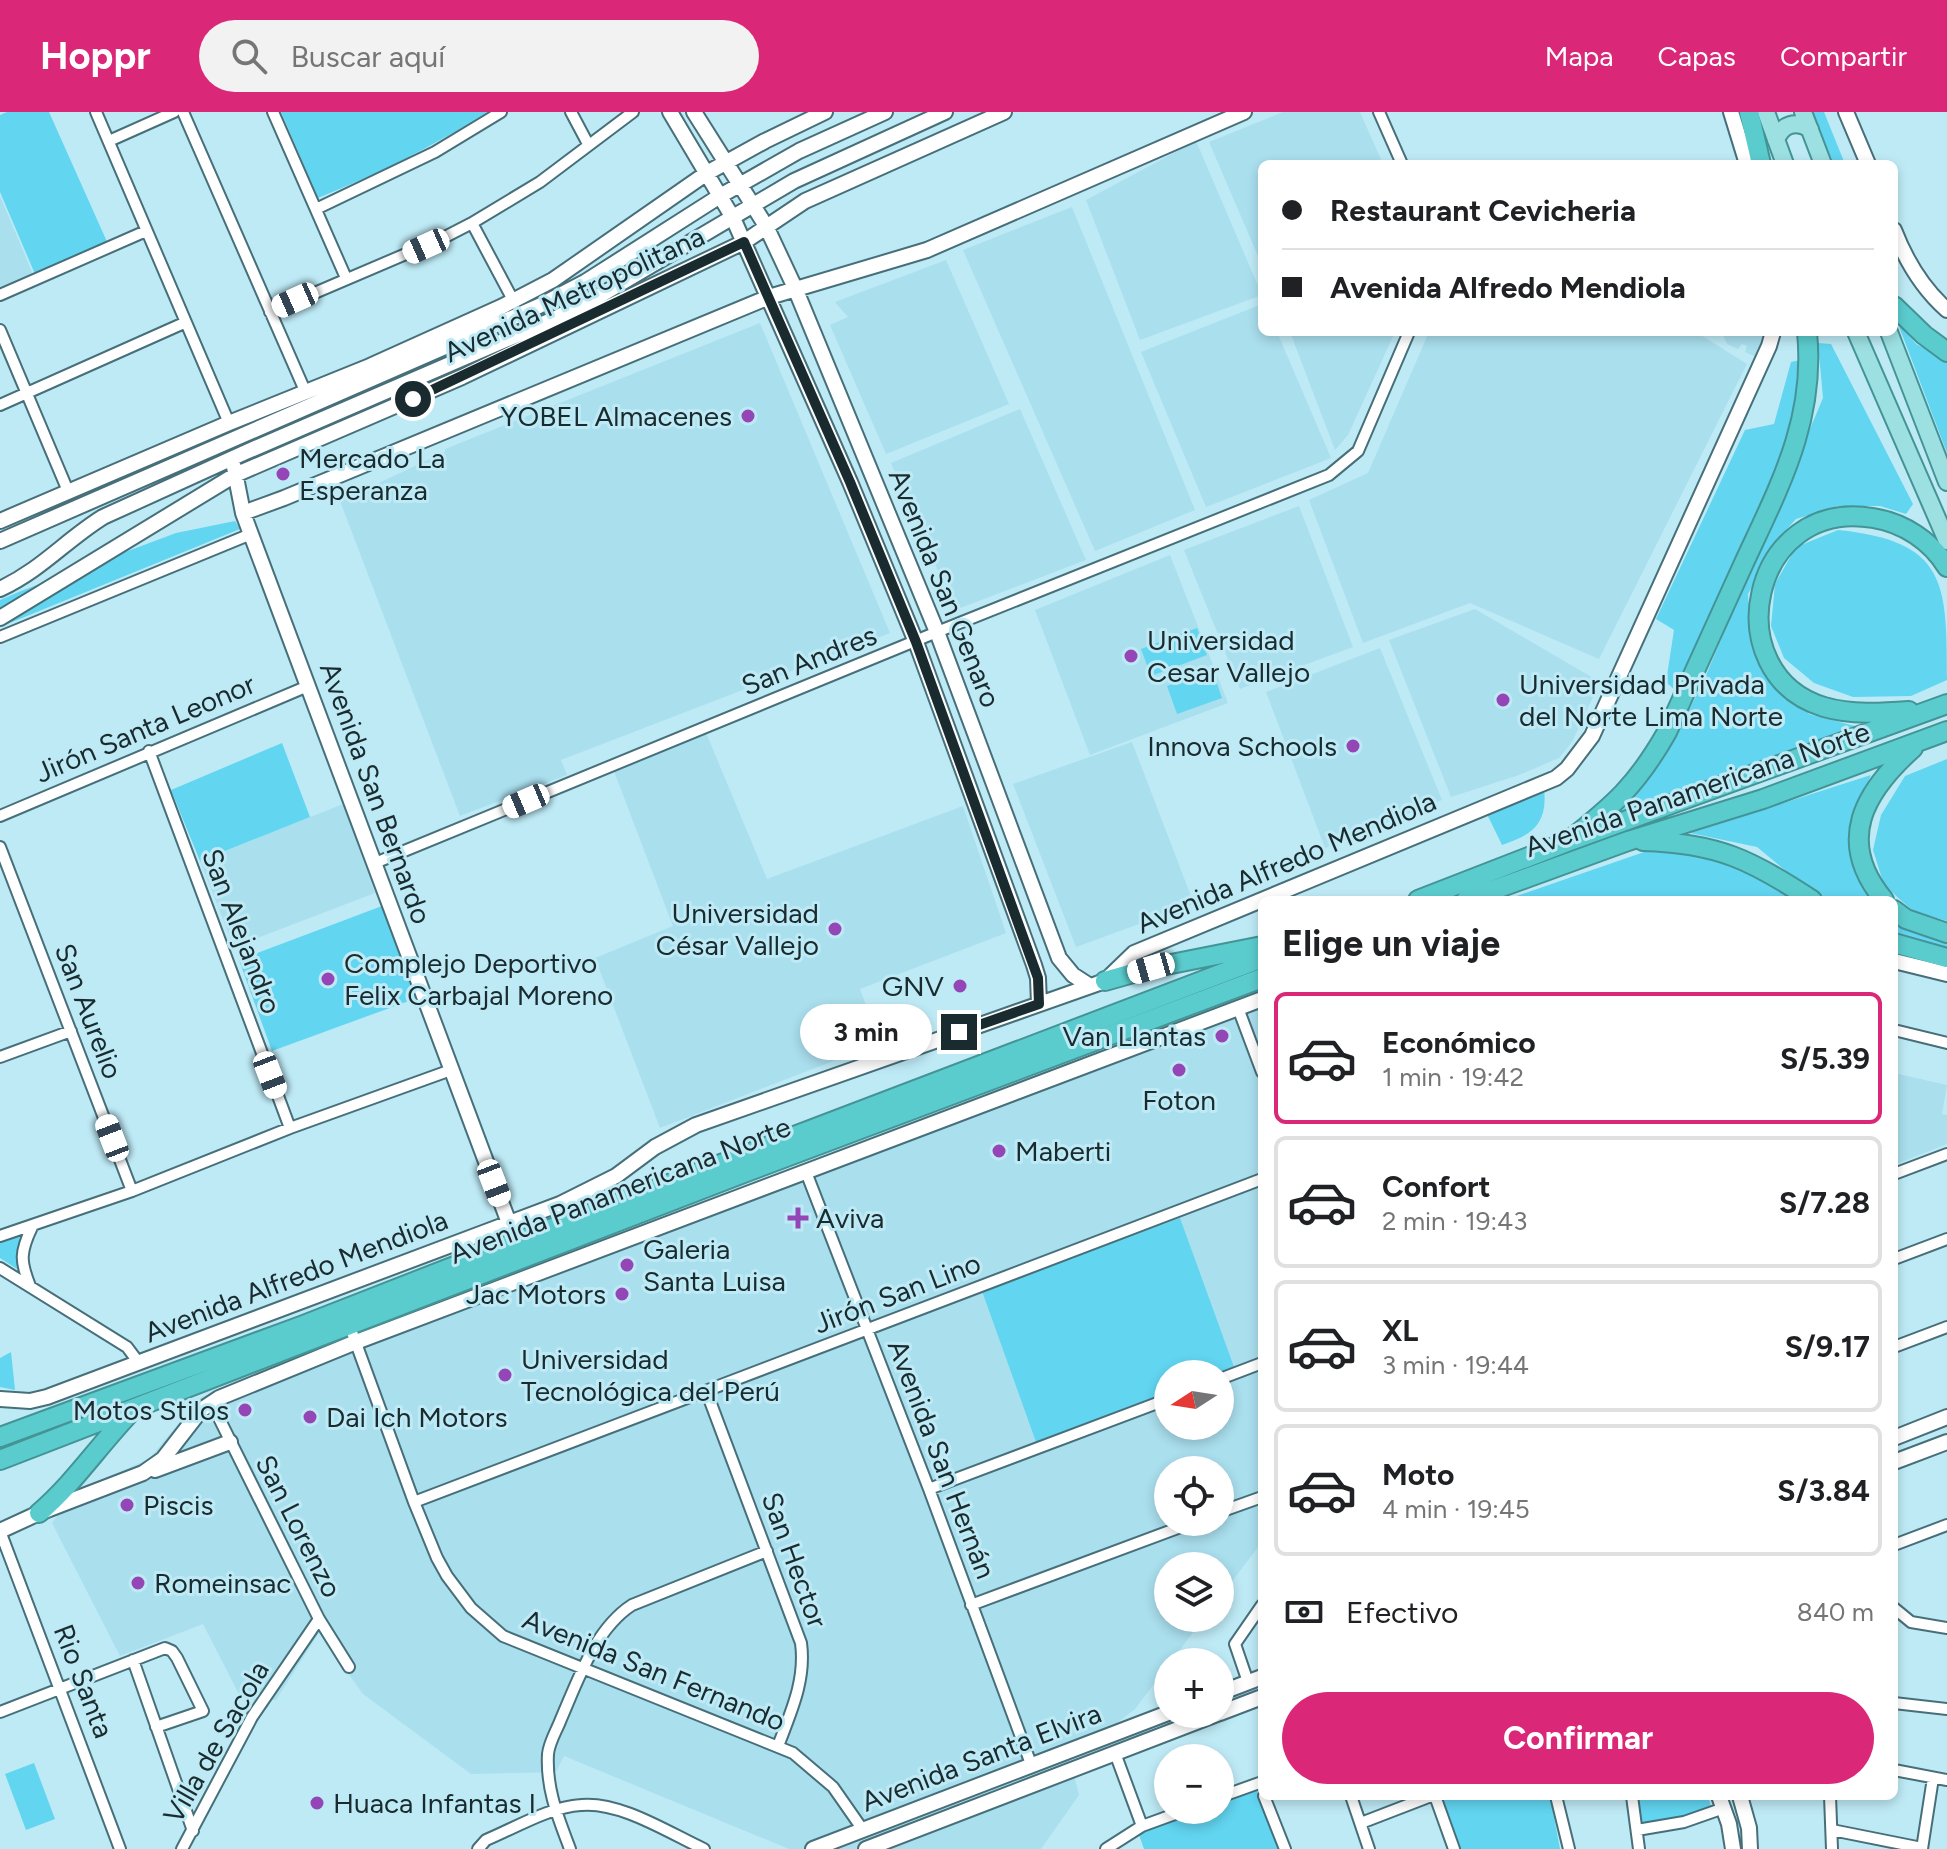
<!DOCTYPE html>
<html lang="es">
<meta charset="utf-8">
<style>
body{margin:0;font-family:Figtree,sans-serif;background:#f2f2f2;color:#202124;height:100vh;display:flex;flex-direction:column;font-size:30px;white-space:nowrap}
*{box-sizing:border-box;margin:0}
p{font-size:26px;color:#757577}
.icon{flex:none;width:44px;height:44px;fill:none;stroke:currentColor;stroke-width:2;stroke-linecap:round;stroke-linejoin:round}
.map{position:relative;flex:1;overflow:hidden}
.sheet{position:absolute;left:1258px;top:784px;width:640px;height:904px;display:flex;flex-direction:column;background:#fff;border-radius:12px;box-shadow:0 4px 12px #0003}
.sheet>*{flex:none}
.hud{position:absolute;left:1258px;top:48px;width:640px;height:176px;border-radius:12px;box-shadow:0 4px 12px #0003;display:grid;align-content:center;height:176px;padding:0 24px;background:#fff}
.needle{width:52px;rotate:258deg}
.tools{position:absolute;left:1154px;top:1248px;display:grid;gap:16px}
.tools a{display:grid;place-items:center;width:80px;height:80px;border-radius:50%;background:#fff;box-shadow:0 4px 12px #0003;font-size:40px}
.end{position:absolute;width:36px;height:36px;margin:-18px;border:10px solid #1a2b2f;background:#fff;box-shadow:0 0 0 4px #fff}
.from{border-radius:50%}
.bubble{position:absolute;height:56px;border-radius:28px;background:#fff;box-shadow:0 4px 12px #0003;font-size:26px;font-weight:700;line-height:56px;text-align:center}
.car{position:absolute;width:24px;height:48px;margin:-24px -12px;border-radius:10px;box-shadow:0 0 6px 2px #0007;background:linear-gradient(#fff 24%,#345 0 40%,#fff 0 76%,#345 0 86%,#fff 0)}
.hud b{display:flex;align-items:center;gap:28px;height:76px;font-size:30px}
.hud b+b{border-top:2px solid #e0e0e0}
.hud i{width:20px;height:20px;background:#202124}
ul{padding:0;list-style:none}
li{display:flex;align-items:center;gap:24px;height:132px;margin:0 16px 12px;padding:0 8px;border:4px solid #e0e0e0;border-radius:12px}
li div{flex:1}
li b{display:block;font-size:30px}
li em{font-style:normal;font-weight:700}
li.active{border-color:#db2777}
li>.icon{width:72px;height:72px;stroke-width:1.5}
h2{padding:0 24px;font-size:36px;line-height:96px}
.pay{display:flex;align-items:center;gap:20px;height:88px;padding:0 24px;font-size:30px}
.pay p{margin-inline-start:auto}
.cta{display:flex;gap:16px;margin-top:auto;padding:16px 24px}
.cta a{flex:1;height:92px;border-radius:48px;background:#db2777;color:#fff;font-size:32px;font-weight:700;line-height:92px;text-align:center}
header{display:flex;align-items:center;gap:48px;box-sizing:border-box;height:112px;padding:0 40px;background:#db2777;color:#fff}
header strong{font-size:38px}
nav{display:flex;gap:44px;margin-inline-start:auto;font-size:28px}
.search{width:560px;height:72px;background:#f2f2f2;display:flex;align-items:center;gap:20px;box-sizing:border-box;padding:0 28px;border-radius:44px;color:#757577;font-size:30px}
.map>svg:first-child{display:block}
.built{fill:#aadfee;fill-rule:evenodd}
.green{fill:#62d5f1}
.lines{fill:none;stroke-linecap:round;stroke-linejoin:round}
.street-casing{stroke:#476f7a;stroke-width:14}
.secondary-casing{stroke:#476f7a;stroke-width:18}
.primary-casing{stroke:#449496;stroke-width:20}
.highway-casing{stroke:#449496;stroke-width:22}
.street{stroke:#fff;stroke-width:10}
.secondary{stroke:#fff;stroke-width:14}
.primary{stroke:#9de0e2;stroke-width:16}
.highway{stroke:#5bccce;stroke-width:18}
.route{stroke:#1a2b2f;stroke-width:10}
.poi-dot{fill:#9446b6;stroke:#beeaf6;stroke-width:3}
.labels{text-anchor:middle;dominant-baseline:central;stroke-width:6;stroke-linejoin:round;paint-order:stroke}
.street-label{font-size:28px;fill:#1a2b2f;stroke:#beeaf6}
.poi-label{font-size:28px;fill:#1a2b2f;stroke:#beeaf6;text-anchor:start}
</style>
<header>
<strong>Hoppr</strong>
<div class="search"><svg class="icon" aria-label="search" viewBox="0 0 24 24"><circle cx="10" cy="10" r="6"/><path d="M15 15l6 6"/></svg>Buscar aquí</div>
<nav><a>Mapa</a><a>Capas</a><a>Compartir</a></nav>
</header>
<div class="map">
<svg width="1947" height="1737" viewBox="0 0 1947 1737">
<rect width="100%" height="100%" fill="#beeaf6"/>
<path class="built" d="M1283,0H1360L1383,52H1262L1261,151L1209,30Z
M1196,29L1262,183L1140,228L1086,88Z
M0,84L33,162L0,176Z
M1072,95L1195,398L1095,439L963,138Z
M946,148L1009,292L886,342L830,213L848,205L835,190Z
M1262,192V220H1277L1331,346L1206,395L1141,240Z
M760,211L890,521L561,648L567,663L460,704L340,389L445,340V337Z
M1290,220H1395L1348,323L1335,338Z
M1429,220H1696L1747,252L1599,547L1470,491L1363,531L1309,388L1368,361Z
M1722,220H1766V238L1760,236L1756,245L1745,240L1747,234L1742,232L1738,237L1727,232Z
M1020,297L1086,448L955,498L891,351Z
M1299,394L1353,535L1240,577L1184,438Z
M1170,443L1228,591L1090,643L1035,498Z
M1475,497L1600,570L1572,630L1559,646L1519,663L1451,685L1389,528Z
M1380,536L1442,688L1325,736L1266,580Z
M704,616L767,767L963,694L1006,821L860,877L880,931L660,1016L595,846L673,814L612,654Z
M1132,630L1194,792L1076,835L1013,672Z
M343,692L375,781L234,835L200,749Z
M1262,881V1430L1220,1485V1454H1168V1506H1204L1135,1597L1070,1648L1079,1683L1041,1737H789L564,1644L556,1660L471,1662L363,1582L319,1521L276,1588H242L203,1512L120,1544L52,1411L76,1379L149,1347L200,1286L420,1195ZM1168,1262H1220V1314H1168ZM1168,1358H1220V1410H1168Z
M1894,961L1947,973L1942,1002L1947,1003V1032L1894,1053Z"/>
<path class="green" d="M7,0H49L108,132L35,162L0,80V3Z
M281,0H487C430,36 380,61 318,86Z
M1812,0H1824L1845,52H1834Z
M1897,209L1916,232L1947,248V341Z
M1818,231L1831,232L1913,392L1906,402L1880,394H1838L1796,407L1775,430L1748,482L1750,521L1769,565L1809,602L1855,614L1615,704L1660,652L1701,575L1823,286Z
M1800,248L1803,267L1787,335L1678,581L1666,570L1674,518L1656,507L1745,318L1774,312L1791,250Z
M235,409L240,417L0,515V488L21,479L176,421Z
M1838,418C1947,429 1947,471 1947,568L1911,584L1853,585L1814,571L1784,546L1771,514L1775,472L1796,435Z
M1197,516L1207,543L1151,564L1141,537Z
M1212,557L1222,586L1177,602L1167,574Z
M282,631L310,705L200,749L171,678Z
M1947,647V809L1913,799L1884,773L1873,738L1881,703L1905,664Z
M1871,663L1857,695L1876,788H1821L1757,735L1690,721Z
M1544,677C1548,712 1532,723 1502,733L1486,700Z
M1686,738L1740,751L1797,788H1505L1647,739Z
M382,794L417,886L272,939L239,848Z
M1894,805L1947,827V840L1894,827Z
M1180,1106L1234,1255L1215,1262H1168V1280L1036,1330L982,1179Z
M19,1124L21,1128L20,1154L17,1157L0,1146V1130Z
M11,1240L15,1278L0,1275V1246Z
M34,1651L55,1707L26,1718L5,1662Z
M1257,1677L1280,1737H1144L1138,1720L1199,1698H1220V1691Z
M1550,1684L1560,1737H1458L1440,1685Z
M1633,1684H1708L1712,1698L1639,1715Z"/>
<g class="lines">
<g class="street-casing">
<path id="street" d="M96,0L229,311
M183,0L306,281
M273,0L346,166
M571,0L588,32
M1379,0L1402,52
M109,29L174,0
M316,97L435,40L501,0
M472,111L513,188
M0,183L146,119
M270,200L441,127L472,111L540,70L633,0
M0,218L68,379
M0,293L184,211
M0,525L251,422
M149,639L290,1016
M0,704L308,574
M0,735L132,1079
M375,751L937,520L1329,363L1358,339L1409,220
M1238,896L1262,960
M1894,918L1947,931
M0,945L71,919
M806,1060L929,1377L1031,1652
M1894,1062L1947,1042
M0,1124L132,1079L290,1016L451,958
M1894,1147L1947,1127
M0,1156L127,1235L139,1251
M30,1174C20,1149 20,1140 32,1115
M349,1212L414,1390L437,1446L447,1464L471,1496L503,1524L793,1641L833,1675L863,1718
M1894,1235L1947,1215
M1220,1267L1262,1251
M707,1281L801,1531C806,1568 791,1600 778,1634
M211,1290L319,1507L349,1555
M929,1377L1168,1287
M414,1390L1262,1067
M1220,1400L1262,1385
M0,1419L120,1737
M1894,1433L1947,1413
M971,1493L1194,1410
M1894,1496L1911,1510L1947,1516
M133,1548L193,1719
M1248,1570L1235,1532L1262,1493
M1894,1591L1947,1597
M0,1600L165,1536L172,1539L177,1546L203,1599L156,1615
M1115,1641L1142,1714
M1894,1658L1947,1668
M1264,1684L1285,1737
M1351,1684L1369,1737
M1435,1684L1454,1737
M1556,1684L1569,1737
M1632,1684L1639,1737
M1830,1684L1832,1737
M1220,1685L1262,1670
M1361,1711L1431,1684
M1637,1718L1684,1710L1724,1696
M1832,1718L1922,1736
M182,1737L252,1605L319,1507
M478,1737L486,1728C515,1716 549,1695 581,1693C620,1689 669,1721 704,1737
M570,1737C558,1705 546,1677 548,1642C549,1630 557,1618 561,1607C578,1568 595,1517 632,1493L767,1439
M1106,1737L1142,1714L1186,1698
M1922,1737L1933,1666"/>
</g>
<g class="secondary-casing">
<path id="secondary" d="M670,0L733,106L850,370L916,530L1034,853L1038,866L1039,892
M694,0L766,114L795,176L937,520L1059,846L1073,863L1090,874
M1731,0L1747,52
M1846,0L1868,52
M1894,118C1906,149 1922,176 1947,198
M234,355L243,401L509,1111
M243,401L284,386L769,185L927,138L1244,0
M0,409L229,311L370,254L501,195L553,168L707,61L765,29L825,0
M0,429L539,194L585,170L720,84L799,39L885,0
M0,477C41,458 66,428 103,405L246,340L554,207L601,183L794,69L945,0
M0,506L235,363L462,265L744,130L805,89L1004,0
M1894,849L1947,862
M0,1287L30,1289L47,1285L560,1092L616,1064L655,1035L696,1013L1105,869L1134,841L1556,666L1567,657L1592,624L1769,234L1773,220
M1894,1326L1947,1305
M1894,1350L1947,1330
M155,1358L230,1330
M0,1419L39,1401L143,1361L163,1347L201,1298L219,1286L356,1230L1262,887
M1220,1581L1262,1565
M1220,1601L1262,1585
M1719,1684L1729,1712L1733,1737
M1740,1684L1749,1716L1750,1737
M813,1737L1168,1601
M866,1737L1217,1602"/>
</g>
<g class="primary-casing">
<path id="primary" d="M1766,0L1785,52
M1803,0L1823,52
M1776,28C1782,12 1796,8 1810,17
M1856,220L1947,429
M1889,220L1947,370"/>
</g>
<g class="highway-casing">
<path id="highway" d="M1749,0L1761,52
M1894,194L1924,223L1947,240
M1909,599C1882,601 1851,603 1824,595C1715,562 1750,385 1873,406C1904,411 1931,429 1947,455
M1643,729C1717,731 1752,748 1812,788
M1567,730C1614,693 1637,673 1667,620C1692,564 1718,509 1743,453C1779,375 1816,308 1807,220
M1418,788L1567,730L1947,592
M1466,788L1628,729L1763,687L1947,619
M1884,788C1835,729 1864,680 1913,636
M1894,798L1906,807L1947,821
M1894,831L1947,846
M1105,869L1151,856L1262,834
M0,1325L301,1214L516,1130L1262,846
M0,1348L741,1062L1262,866
M39,1401C73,1372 97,1336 128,1303"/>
</g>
<use href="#street" class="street"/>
<use href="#secondary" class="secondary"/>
<use href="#primary" class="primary"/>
<use href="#highway" class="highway"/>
</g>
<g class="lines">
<path class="route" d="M413,287L744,130L850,370L916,530L1038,866L1039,892L959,920"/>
</g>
<g class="poi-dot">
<circle cx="748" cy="304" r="8"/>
<circle cx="283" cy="362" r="8"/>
<circle cx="1131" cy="544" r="8"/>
<circle cx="1503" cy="588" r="8"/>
<circle cx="1353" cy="634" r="8"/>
<circle cx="835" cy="817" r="8"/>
<circle cx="328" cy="867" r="8"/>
<circle cx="960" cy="874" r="8"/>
<circle cx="1222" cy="924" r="8"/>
<circle cx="1179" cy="958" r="8"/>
<circle cx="999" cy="1039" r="8"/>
<path d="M794 1094h8v8h8v8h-8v8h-8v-8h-8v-8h8z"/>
<circle cx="627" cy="1153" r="8"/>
<circle cx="622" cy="1182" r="8"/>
<circle cx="505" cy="1263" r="8"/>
<circle cx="245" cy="1298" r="8"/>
<circle cx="310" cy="1305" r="8"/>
<circle cx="127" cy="1393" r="8"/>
<circle cx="138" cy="1471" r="8"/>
<circle cx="317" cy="1691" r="8"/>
</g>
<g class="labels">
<g class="street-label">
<text transform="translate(574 182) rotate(-25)">Avenida Metropolitana</text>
<text transform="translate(945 476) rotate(68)">Avenida San Genaro</text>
<text transform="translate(809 548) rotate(-22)">San Andres</text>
<text transform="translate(145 616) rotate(-23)">Jirón Santa Leonor</text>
<text transform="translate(1697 677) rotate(-19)">Avenida Panamericana Norte</text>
<text transform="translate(376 681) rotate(70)">Avenida San Bernardo</text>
<text transform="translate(1286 750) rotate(-23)">Avenida Alfredo Mendiola</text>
<text transform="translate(242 819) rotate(69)">San Alejandro</text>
<text transform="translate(89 899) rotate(69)">San Aurelio</text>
<text transform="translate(620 1078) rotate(-21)">Avenida Panamericana Norte</text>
<text transform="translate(296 1164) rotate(-21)">Avenida Alfredo Mendiola</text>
<text transform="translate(897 1181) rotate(-21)">Jirón San Lino</text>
<text transform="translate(942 1347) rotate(69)">Avenida San Hernán</text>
<text transform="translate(299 1414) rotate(63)">San Lorenzo</text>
<text transform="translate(795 1448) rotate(70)">San Hector</text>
<text transform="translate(654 1558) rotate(22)">Avenida San Fernando</text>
<text transform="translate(84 1569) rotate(69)">Rio Santa</text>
<text transform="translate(216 1630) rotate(-60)">Villa de Sacola</text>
<text transform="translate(981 1645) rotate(-21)">Avenida Santa Elvira</text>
</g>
<g class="poi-label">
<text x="732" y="304" text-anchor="end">YOBEL Almacenes</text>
<text x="299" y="346">Mercado La<tspan x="299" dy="32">Esperanza</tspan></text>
<text x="1147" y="528">Universidad<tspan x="1147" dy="32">Cesar Vallejo</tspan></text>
<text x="1519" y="572">Universidad Privada<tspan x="1519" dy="32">del Norte Lima Norte</tspan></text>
<text x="1337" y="634" text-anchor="end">Innova Schools</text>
<text x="819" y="801" text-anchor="end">Universidad<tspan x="819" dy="32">César Vallejo</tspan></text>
<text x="344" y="851">Complejo Deportivo<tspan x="344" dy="32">Felix Carbajal Moreno</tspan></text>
<text x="944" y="874" text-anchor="end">GNV</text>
<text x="1206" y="924" text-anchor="end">Van Llantas</text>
<text x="1179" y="988" text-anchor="middle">Foton</text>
<text x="1015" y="1039">Maberti</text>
<text x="816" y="1106">Aviva</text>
<text x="643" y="1137">Galeria<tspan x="643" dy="32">Santa Luisa</tspan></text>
<text x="606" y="1182" text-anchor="end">Jac Motors</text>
<text x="521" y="1247">Universidad<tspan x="521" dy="32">Tecnológica del Perú</tspan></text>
<text x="229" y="1298" text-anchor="end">Motos Stilos</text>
<text x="326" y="1305">Dai Ich Motors</text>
<text x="143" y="1393">Piscis</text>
<text x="154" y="1471">Romeinsac</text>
<text x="333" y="1691">Huaca Infantas I</text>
</g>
</g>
</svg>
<div class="tools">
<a><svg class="needle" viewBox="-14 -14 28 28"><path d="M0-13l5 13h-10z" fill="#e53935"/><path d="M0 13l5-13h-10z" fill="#757577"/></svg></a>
<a><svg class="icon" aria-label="locate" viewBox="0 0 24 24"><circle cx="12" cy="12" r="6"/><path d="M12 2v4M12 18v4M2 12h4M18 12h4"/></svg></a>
<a><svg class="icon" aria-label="layers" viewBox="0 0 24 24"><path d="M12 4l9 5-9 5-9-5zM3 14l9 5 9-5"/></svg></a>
<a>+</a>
<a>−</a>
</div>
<i class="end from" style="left:413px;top:287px"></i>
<i class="end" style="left:959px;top:920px"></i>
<div class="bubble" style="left:800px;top:892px;width:132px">3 min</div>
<i class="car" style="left:426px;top:134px;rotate:246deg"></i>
<i class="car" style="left:295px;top:188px;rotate:246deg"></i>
<i class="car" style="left:526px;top:689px;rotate:247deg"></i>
<i class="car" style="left:1151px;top:856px;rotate:254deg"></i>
<i class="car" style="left:270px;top:963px;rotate:159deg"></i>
<i class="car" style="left:112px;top:1026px;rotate:339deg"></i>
<i class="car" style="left:494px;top:1071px;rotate:159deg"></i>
<div class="hud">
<b><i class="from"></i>Restaurant Cevicheria</b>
<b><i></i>Avenida Alfredo Mendiola</b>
</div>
<section class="sheet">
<h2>Elige un viaje</h2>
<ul>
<li class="active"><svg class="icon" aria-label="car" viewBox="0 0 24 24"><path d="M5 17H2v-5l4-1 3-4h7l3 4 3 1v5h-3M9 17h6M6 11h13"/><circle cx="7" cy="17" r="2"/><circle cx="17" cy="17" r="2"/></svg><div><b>Económico</b><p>1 min · 19:42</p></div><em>S/5.39</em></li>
<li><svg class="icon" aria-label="car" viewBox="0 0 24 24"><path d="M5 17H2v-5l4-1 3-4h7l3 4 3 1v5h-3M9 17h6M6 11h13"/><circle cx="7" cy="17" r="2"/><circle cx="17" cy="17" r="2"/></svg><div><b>Confort</b><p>2 min · 19:43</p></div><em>S/7.28</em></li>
<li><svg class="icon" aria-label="car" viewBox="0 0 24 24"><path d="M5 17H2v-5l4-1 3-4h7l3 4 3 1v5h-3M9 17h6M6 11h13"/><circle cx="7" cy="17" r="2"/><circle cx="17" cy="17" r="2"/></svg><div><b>XL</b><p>3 min · 19:44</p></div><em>S/9.17</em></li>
<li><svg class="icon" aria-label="car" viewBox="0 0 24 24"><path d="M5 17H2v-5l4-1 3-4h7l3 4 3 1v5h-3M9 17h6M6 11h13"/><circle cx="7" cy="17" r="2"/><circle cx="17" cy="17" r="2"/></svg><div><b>Moto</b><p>4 min · 19:45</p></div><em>S/3.84</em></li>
</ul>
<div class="pay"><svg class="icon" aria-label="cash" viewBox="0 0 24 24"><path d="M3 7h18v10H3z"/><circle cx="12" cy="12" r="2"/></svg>Efectivo<p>840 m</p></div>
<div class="cta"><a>Confirmar</a></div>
</section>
</div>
